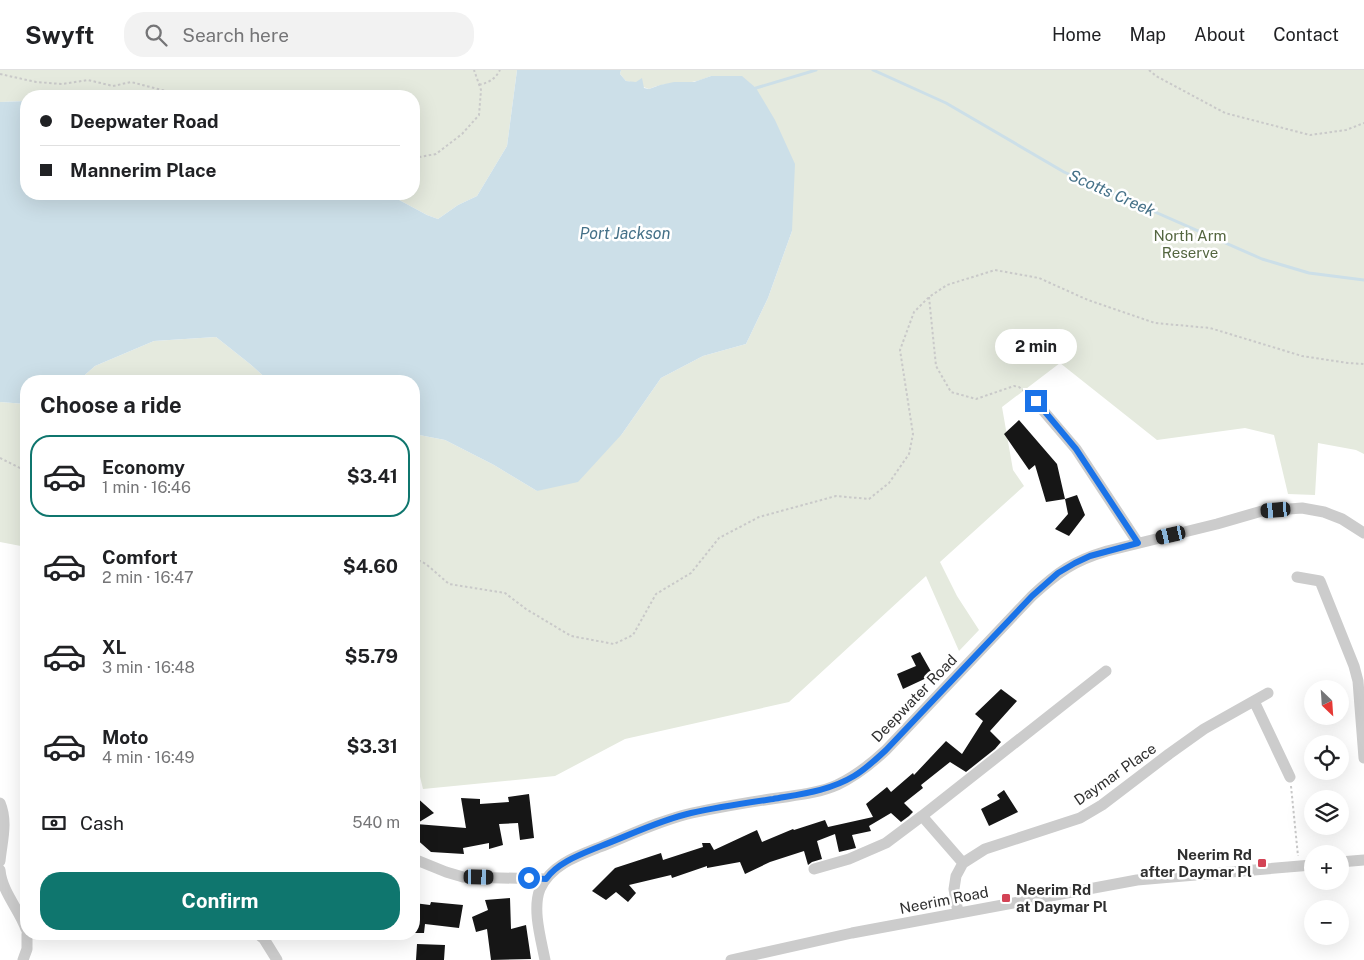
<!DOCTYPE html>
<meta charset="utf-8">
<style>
body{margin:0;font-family:"Public Sans",sans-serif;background:#f2f2f2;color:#202124;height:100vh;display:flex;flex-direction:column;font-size:19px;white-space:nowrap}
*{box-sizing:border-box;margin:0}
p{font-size:16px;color:#757577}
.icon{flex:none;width:28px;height:28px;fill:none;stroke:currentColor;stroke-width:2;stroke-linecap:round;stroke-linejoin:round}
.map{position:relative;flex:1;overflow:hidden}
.sheet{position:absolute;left:20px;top:305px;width:400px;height:565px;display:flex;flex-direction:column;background:#fff;border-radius:20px;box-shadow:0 5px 20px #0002}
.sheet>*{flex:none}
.hud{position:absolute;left:20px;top:20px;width:400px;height:110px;border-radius:20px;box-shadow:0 5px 20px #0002;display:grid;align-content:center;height:110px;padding:0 20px;background:#fff}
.needle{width:32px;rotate:155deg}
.buttons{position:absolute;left:1304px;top:610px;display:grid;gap:10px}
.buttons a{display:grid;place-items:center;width:45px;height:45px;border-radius:50%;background:#fff;box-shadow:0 5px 20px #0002;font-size:25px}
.end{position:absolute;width:22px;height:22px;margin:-11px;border:6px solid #1a73e8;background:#fff;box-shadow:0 0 0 2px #fff}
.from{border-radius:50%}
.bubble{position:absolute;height:35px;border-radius:18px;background:#fff;box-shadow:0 5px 20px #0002;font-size:16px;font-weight:700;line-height:35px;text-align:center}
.car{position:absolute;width:15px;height:30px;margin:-15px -8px;border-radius:6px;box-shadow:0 0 4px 1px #0007;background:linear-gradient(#222 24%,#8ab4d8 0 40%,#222 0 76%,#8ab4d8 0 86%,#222 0)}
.hud b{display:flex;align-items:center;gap:18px;height:48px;font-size:19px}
.hud b+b{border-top:1px solid #e0e0e0}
.hud i{width:12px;height:12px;background:#202124}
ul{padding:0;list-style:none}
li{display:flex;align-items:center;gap:15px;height:82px;margin:0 10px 8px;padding:0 10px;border:2px solid transparent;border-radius:20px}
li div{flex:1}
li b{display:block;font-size:19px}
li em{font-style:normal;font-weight:700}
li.active{border-color:#0f766e}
li>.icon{width:45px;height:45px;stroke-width:1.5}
h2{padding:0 20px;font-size:22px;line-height:60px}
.pay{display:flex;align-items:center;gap:12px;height:55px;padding:0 20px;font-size:19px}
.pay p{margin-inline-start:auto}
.primary-button{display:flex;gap:10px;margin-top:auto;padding:10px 20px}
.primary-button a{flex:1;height:58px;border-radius:20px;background:#0f766e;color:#fff;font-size:20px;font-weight:700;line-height:58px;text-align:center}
header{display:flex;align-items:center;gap:30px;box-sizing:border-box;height:70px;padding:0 25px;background:#fff;border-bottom:1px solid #e0e0e0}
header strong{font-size:24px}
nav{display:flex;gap:28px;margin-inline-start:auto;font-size:18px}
.search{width:350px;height:45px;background:#f2f2f2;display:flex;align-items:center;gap:12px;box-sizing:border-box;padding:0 18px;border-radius:20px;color:#757577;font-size:19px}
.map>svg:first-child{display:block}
.green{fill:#e5eade}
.water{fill:#ccdfe8}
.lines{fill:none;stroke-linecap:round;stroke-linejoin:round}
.stream{stroke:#ccdfe8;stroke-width:3}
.building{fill:#161616}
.path{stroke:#c9c9c9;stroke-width:2;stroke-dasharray:2.5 2.5;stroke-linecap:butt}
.minor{stroke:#ccc;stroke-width:11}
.route{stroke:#1a73e8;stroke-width:6}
.poi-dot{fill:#d34355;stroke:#fff;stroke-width:2}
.labels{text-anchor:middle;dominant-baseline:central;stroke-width:5;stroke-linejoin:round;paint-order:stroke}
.park-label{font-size:15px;fill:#546640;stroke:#fff}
.street-label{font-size:15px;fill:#2f2f2f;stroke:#fff}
.poi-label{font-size:15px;font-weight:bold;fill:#2f2f2f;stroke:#fff;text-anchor:end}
.water-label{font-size:16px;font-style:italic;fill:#457188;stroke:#fff}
</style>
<header>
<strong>Swyft</strong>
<div class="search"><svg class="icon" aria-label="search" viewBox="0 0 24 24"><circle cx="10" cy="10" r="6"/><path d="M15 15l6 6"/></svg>Search here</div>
<nav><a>Home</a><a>Map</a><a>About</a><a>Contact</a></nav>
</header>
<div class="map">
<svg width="1364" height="890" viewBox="0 0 1364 890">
<rect width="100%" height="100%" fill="#fff"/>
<path class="green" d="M0,0H517L507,76L477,126L458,135L438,149L427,145L388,124H414V26H26V31L0,32Z
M621,0H1364V384L1356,380L1318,373L1315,425L1288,424L1274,365L1245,358L1157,370L1060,293L1002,337L1013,400L1024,416L940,492L957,526L979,560L959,581L926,506L789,632L625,669L555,706L423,719L414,682V364L445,370L494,395L537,421L622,364L661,308L703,286L746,274L768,228L792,161L711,6C705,8 699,11 692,12C676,14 665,12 649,19C641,17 635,12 626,11L620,4Z
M216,267L250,294L269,311H78L95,296L154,271Z
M0,332L26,334V477L0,472Z"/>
<path class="water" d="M517,0H621L620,4L626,11L636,12L642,8L644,18L649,19L660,15L674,12H694L711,6H742L756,18L775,50L795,94L792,161L768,228L746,274L703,286L661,308L622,364L578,412L537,421L494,395L445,370L414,364V311H269L250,294L216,267L154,271L95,296L78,311H26V334L0,332V32L26,31V124H388L427,145L438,149L458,135L477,126L507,76Z"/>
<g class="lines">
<path class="stream" d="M873,0L946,33L1064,102L1262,189L1309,203L1364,210
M756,18L816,0"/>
</g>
<path class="building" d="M1019,350L1057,394L1065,429L1046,432L1035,395L1029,400L1004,364Z
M1077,425L1085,445L1069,466L1055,459L1068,444L1065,429Z
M920,582L933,605L903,619L897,604L916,596L911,586Z
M1001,619L1017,631L990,661L1001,672L995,679L966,702L950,692L921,715L923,718L904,733L913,742L909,746L901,752L891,743L869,756L871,761L852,765L856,778L839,782L835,764L817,771L822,789L812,792L808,795L804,781L770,792L745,804L740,792L707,798V796L672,808L671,805L629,815L636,823L628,832L616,822L606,830L592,821L615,798L661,783L663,790L703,777L702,773H710L714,780L757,760L762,772L793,759L794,760L825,750L828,757L873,747L866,734L887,717L891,722L913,703L914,705L946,671L962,684L983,651L975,644Z
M1004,720L1018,742L989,756L981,739L1000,729L997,725Z
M529,724L534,768L520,770L518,753L499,754L503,775L489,779V773L463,778L464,784L431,782L414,767V725L434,743L416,754L466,758L461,728L480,729V734L509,732L508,727Z
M510,828L511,859L526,855L531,889L491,890L487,859L476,862L472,847L488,840L485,830Z
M431,832L463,835L459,858L425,854L424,863H414V833L430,835Z
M417,874L445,875L444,890H416Z"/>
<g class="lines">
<path class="path" d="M1149,0L1156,6L1225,43L1310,65L1346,60L1364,53
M0,4L36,12L62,14L88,10L113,16L131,12L185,26
M479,15C490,12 495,9 500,0
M414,88L436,84L462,64L479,45L481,20L474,0
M929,227L936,296L951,322L976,329L1014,316L1019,317L1028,324
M0,388L26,401
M414,488L426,494L449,514L505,523L526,539L571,566L614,574L633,565L656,524L691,503L719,468L759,447L836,426L869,429L889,413L909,384L913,364L900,280L914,242L929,227L947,215L995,200L1039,208L1088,230L1155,253L1210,258L1302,286L1348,293L1364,294
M1291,716L1298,786"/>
<path class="minor" d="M1035,331L1076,379L1138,473
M1297,507L1320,511L1354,596L1358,611L1364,688
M1254,631L1290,707
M0,733C8,752 2,771 0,791
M414,789L446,802L463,807L546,809
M1340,792L1364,790
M963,793L922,746L1106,601
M814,799L849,789L886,773L922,746
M0,800C2,822 19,839 26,859
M958,843L954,819L956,806L963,793L985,779L1080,748L1102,735L1169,684L1204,659L1268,623
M258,864L264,869L277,890
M23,890L27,879V864
M545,890C541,869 532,839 540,819C551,795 577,786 600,777C630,765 661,750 692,743C721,737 749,732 778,728C798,725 819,723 837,715C856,706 871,694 886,680L1032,526C1058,502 1073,491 1107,481L1217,454L1262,441L1302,438L1324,442L1342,449L1364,463
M731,890L852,863L1137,810L1312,795"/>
</g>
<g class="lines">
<path class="route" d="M529,808L546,809C558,792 582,784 601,776C630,765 660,750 691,743C718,737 746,733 773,729C801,724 829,721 854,706C866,699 876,689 886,680L1032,526L1058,503L1075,493L1090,486L1138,473L1076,379L1036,331"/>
</g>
<g class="poi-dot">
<rect x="1257" y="788" width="10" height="10" rx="2.5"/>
<rect x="1001" y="823" width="10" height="10" rx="2.5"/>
</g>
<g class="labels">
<g class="park-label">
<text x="1190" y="165">North Arm<tspan x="1190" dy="17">Reserve</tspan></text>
</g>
<g class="street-label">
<text transform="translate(914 628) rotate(-46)">Deepwater Road</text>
<text transform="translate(1115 704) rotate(-35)">Daymar Place</text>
<text transform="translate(944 830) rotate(-11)">Neerim Road</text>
</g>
<g class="poi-label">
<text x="1252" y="784">Neerim Rd<tspan x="1252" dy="17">after Daymar Pl</tspan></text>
<text x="1016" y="819" text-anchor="start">Neerim Rd<tspan x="1016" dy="17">at Daymar Pl</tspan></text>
</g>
<g class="water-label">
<text transform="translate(1112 123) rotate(24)">Scotts Creek</text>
<text x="625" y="163">Port Jackson</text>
</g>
</g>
</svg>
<div class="buttons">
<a><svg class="needle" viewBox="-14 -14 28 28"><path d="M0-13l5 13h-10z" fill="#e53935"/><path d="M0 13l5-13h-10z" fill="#757577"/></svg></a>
<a><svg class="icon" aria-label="locate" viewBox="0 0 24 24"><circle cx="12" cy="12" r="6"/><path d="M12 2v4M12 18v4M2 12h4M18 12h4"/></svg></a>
<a><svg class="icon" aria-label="layers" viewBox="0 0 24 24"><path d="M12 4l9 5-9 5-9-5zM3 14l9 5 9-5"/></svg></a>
<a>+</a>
<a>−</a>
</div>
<i class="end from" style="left:529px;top:808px"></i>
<i class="end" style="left:1036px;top:331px"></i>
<div class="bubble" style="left:995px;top:259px;width:82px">2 min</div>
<i class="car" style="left:1276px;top:440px;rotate:265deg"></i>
<i class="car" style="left:1171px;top:465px;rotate:257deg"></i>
<i class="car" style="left:479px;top:807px;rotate:91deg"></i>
<div class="hud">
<b><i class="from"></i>Deepwater Road</b>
<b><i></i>Mannerim Place</b>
</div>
<section class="sheet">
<h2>Choose a ride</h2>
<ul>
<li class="active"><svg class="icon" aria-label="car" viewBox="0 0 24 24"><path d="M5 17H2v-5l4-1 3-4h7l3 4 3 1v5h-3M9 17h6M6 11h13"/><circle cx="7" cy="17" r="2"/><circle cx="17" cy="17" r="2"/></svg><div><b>Economy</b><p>1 min · 16:46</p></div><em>$3.41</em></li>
<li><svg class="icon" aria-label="car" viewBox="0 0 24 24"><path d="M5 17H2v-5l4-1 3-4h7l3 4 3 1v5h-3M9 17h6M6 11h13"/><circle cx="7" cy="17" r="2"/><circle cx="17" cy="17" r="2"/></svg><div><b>Comfort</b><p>2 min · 16:47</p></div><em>$4.60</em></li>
<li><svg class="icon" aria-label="car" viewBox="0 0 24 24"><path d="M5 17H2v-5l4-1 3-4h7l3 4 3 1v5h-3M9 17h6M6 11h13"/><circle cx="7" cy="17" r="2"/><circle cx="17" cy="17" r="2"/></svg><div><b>XL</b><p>3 min · 16:48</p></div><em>$5.79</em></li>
<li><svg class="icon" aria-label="car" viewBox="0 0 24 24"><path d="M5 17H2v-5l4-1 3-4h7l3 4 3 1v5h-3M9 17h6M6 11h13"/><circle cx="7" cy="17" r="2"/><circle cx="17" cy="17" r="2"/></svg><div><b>Moto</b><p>4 min · 16:49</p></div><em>$3.31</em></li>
</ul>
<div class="pay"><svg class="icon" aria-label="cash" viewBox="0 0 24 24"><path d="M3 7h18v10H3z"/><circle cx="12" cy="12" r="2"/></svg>Cash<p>540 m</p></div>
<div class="primary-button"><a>Confirm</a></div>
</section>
</div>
